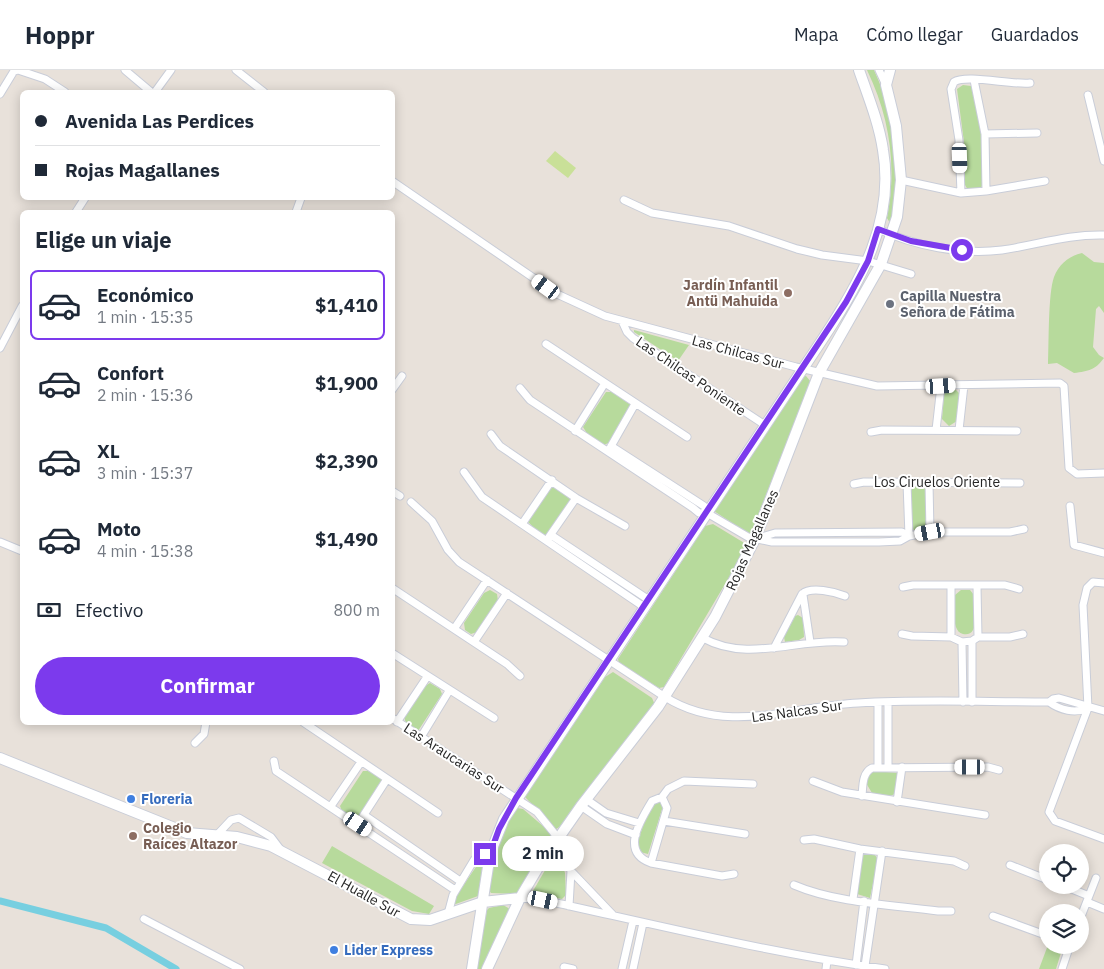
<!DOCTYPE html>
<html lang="es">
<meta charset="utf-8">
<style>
body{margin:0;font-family:"IBM Plex Sans",sans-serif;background:#f6f6f7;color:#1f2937;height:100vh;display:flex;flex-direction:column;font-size:19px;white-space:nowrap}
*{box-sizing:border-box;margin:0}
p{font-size:16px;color:#747a83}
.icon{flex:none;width:28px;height:28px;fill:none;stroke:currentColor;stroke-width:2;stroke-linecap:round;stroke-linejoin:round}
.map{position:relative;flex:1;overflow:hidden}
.sheet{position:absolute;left:20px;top:140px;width:375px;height:515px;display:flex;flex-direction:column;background:#fff;border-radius:8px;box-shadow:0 2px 12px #0003}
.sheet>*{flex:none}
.top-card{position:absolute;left:20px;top:20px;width:375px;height:110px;border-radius:8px;box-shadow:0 2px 12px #0003;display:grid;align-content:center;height:110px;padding:0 15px;background:#fff}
.fabs{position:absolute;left:1039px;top:774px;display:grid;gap:10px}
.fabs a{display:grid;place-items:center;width:50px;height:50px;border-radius:50%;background:#fff;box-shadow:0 2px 12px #0003;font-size:25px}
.end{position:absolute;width:22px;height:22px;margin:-11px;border:6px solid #7c3aed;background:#fff;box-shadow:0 0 0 2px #fff}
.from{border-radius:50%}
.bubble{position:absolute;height:35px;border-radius:18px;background:#fff;box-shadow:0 2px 12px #0003;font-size:16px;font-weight:700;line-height:35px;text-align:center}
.car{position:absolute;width:15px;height:30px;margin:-15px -8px;border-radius:6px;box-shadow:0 0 4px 1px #0007;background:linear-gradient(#fff 24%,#345 0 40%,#fff 0 76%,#345 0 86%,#fff 0)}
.top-card b{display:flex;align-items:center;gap:18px;height:48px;font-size:19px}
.top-card b+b{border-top:1px solid #e0e1e3}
.top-card i{width:12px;height:12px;background:#1f2937}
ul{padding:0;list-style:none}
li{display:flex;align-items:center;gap:15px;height:70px;margin:0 10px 8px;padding:0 5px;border:2px solid transparent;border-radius:8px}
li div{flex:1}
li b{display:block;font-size:19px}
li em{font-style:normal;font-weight:700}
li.current{border-color:#7c3aed}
li>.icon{width:45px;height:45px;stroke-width:1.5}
h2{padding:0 15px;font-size:22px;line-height:60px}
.pay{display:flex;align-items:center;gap:12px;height:55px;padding:0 15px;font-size:19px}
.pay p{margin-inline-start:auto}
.cta{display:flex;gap:10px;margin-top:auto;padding:10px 15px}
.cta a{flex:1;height:58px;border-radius:30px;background:#7c3aed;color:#fff;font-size:20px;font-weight:700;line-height:58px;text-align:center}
header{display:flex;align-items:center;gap:30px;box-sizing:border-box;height:70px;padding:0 25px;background:#fff;border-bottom:1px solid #e0e1e3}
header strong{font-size:24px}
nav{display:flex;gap:28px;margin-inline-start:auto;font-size:18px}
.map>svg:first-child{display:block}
.green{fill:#b7da9c}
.pitch{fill:#c9e098}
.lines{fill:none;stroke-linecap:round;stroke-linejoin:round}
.canal{stroke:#77cfe0;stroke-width:7}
.street-casing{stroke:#c9cdd8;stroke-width:9}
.secondary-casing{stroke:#c9cdd8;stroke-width:12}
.street{stroke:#fff;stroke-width:7}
.secondary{stroke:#fff;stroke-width:10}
.route{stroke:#7c3aed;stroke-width:6}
.education-dot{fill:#8d6e63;stroke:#fff;stroke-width:2}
.worship-dot{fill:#6b7280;stroke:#fff;stroke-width:2}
.shop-dot{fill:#3f7fe0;stroke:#fff;stroke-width:2}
.labels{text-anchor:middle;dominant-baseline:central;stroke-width:4;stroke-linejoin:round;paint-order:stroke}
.education-label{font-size:14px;font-weight:bold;fill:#785e54;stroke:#fff;text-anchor:end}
.worship-label{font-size:14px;font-weight:bold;fill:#5b616d;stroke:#fff;text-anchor:start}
.street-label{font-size:14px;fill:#272727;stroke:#fff}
.shop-label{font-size:14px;font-weight:bold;fill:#366cbe;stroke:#fff;text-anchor:start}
</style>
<header>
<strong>Hoppr</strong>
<nav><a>Mapa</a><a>Cómo llegar</a><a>Guardados</a></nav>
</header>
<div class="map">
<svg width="1104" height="899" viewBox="0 0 1104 899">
<rect width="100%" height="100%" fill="#e8e1da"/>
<path class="green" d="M867,0H874C895,46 906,104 890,153L887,148C897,96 890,48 867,0Z
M963,15L971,16C978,39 989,97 981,119L968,120L965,115V80L957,19Z
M1082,183L1094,192L1104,193V243L1099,236L1096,239L1093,277L1099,285L1104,288C1095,300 1089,301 1074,303L1057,293L1048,294C1049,274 1048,223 1054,207C1059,194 1069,186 1082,183Z
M634,260L689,275L678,291L634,262Z
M806,306L811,312L750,465L714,441L802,307Z
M949,319L956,320L960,324L957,351L949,356L942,349L944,323Z
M606,322H612L631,335L610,372L604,375L588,365L583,357Z
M914,415H926L927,456L914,460L911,458V421Z
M552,416H555L571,430L547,465L543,466L528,452Z
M713,454L746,474L747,477L664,617L659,618L619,593L618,589L705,456Z
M490,520L497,524L498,531L477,562L471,564L465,560L464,553L484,523Z
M961,520H970L974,525C974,534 978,553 973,560C971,564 967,565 963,564C951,562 954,535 955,525Z
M798,545L803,548L804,567L799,570L785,572L784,567L795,546Z
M613,602L652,628L655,635L561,756L556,759L525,727L605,607Z
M430,613L440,619L442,624L418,661L406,653L404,647L425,616Z
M363,701H368L383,709L358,752L342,741L340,736Z
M873,701L898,703L900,706L897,723L890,726L872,723L866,713L869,704Z
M656,730L664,733L648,784L640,782L637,774L646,747Z
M517,738L523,739L550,762L551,769L517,824L491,823L489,820C492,791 500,763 517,738Z
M332,776L434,836L429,844L412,841L322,793Z
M555,783L559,784L565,803L566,825L562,829L536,824L533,821Z
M865,783L874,784L878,789L870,828L857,824L862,786Z
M480,791L483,792L478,826L453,835L452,832Z
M503,835L510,839L483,899H476L487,840L489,838Z
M1048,875L1063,876L1056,899H1039Z"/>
<path class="pitch" d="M555,81L576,98L568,108L546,91Z"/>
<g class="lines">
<path class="canal" d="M0,831L106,858L176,899"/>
<g class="street-casing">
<path id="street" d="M125,0L151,22
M236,0L264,22
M879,0L886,15
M974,10L985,64L986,121
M155,22L171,0
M0,24L14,1L18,0L45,9L65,22
M1088,25L1104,91
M985,64L1037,63
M901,110L961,123L986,121L1045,111
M392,111L557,224L605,246L796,297L877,316L1060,313L1064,316L1069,398L1077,404L1104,403
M961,123L959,70L951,19L954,12C966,4 1011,15 1030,13
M624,130L652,143L729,156L797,179L822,185L868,191L911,204
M76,142L85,128
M296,142L301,128
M878,159C915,176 961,185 1002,180C1037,175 1068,164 1104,165
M622,251L627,262L633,268L765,355
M546,274L687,367
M0,278L22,236
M520,318L530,330L693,438L699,443H707L748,467L772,472H879L900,471L909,466L930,462H1010L1024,459
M392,320L402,306
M936,360L941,316
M959,360L964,315
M575,361L605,313
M871,362L882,360L1017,361
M491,364L500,376L576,428L625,456
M611,376L704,436L707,443
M610,378L635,334
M464,402L482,427L644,537
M907,413L909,466
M929,413L930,462
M854,414L864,412L1020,413
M392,421L400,426
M411,432L432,451L448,480L459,492L665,627C727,666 792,636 858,633C921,629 985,632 1049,632
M1070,436L1074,475L1104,483
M522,454L552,410
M551,465L649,530
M549,467L576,428
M755,469L775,463L902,462L909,466
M0,472L22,481
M1104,513L1093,512L1087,518L1083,535L1088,638L1049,742L1055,751L1104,769
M951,515V567
M977,516L978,567
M903,517L913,515H1005L1019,519
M392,518L507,594L520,606
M802,524C811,516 835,522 845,526
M803,525L810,572
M454,559L487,510
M902,564L912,566L951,567L962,572L972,571L978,567H1010L1023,564
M703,568C748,593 797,568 844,572
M972,571V632
M474,572L507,523
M962,572L963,632
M774,578L802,524
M392,583L494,648
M878,632V698
M1049,632L1053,629L1059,628L1104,641
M1049,632C1060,640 1075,644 1088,638
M392,648L537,742L554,763L571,801L613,845
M303,652L438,743
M397,652L427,607
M421,667L449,621
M195,673L204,664L206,652
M274,691L276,701L455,820
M888,697V632
M813,711L842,722L985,745
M862,726C863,716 862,703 872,698L988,697L999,700
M662,727L652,731C640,751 620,782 651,793L722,806L734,804
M662,727L668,719L684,711L753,714
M586,729L606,743L639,753
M897,732L902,697
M331,736L361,692
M581,736L607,754L636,765
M364,745L460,811
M664,751L745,764
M358,754L387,709
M216,766L231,750L239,748L271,767L280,779
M804,770L814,769L860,779L954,791L965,796
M651,793L667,738L662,727
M1010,795L1048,810
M794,815C836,833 893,835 938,841H951
M1062,815L1089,826
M520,828L543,830C657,855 770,883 885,899
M853,829L860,779
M1087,832L1104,839
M569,836L571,801
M448,844L453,825L474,790L479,785L490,784
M993,846L1048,866
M144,849L240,899
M1080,849L1096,808
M856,895L864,831
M865,896L882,781
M564,897L573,899
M622,899L633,851
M633,899L643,853
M826,899L827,891
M1062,899L1070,875"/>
</g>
<g class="secondary-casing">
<path id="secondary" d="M0,688L187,763L237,767L271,776L411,849L430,850L483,832L520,828
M472,899L490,784L504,749L824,267C861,211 895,150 883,80C879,53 868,26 859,0
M487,899L520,828L539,796L581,736L658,637L715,547L755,469L819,303L881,194L897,147L901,110L896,56L886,15L890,0"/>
</g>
<use href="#street" class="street"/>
<use href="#secondary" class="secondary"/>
</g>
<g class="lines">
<path class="route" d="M485,784H490L499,759L516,728L846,232L868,191L878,159L911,171L962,180"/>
</g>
<g class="education-dot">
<circle cx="788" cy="223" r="5"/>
<circle cx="133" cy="766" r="5"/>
</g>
<circle class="worship-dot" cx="890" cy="234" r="5"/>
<g class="shop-dot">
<circle cx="131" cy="729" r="5"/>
<circle cx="334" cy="880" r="5"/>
</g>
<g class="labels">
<g class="education-label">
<text x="778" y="215">Jardín Infantil<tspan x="778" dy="16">Antü Mahuida</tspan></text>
<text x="143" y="758" text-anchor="start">Colegio<tspan x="143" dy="16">Raíces Altazor</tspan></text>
</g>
<g class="worship-label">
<text x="900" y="226">Capilla Nuestra<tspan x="900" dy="16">Señora de Fátima</tspan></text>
</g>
<g class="street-label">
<text transform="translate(738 282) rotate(15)">Las Chilcas Sur</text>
<text transform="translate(691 306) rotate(34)">Las Chilcas Poniente</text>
<text x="937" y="412">Los Ciruelos Oriente</text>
<text transform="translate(752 470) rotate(-66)">Rojas Magallanes</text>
<text transform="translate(797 641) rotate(-8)">Las Nalcas Sur</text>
<text transform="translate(454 688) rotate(33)">Las Araucarias Sur</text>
<text transform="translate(364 824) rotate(29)">El Hualle Sur</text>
</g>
<g class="shop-label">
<text x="141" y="729">Floreria</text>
<text x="344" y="880">Lider Express</text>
</g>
</g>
</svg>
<div class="fabs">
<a><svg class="icon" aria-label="locate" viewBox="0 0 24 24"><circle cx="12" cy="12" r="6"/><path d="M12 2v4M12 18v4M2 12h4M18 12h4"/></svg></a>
<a><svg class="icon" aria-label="layers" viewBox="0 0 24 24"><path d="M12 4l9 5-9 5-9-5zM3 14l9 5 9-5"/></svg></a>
</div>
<i class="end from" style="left:962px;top:180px"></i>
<i class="end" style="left:485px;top:784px"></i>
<div class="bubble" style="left:502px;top:766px;width:82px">2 min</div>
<i class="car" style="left:960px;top:88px;rotate:178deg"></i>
<i class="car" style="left:546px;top:217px;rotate:306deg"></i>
<i class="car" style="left:941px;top:316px;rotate:87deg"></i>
<i class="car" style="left:930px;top:462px;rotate:260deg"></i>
<i class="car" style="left:970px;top:697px;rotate:270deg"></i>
<i class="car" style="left:358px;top:754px;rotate:124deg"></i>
<i class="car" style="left:543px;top:830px;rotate:102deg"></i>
<div class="top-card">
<b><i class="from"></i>Avenida Las Perdices</b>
<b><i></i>Rojas Magallanes</b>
</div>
<section class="sheet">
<h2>Elige un viaje</h2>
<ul>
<li class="current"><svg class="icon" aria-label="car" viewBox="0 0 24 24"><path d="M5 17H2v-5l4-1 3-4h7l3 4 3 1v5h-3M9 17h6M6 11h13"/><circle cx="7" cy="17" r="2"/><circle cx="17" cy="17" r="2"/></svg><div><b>Económico</b><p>1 min · 15:35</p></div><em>$1,410</em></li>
<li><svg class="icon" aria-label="car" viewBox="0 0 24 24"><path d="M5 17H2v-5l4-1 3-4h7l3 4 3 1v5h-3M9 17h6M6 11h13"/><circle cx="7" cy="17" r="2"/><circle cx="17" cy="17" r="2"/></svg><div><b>Confort</b><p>2 min · 15:36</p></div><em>$1,900</em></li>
<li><svg class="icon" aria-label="car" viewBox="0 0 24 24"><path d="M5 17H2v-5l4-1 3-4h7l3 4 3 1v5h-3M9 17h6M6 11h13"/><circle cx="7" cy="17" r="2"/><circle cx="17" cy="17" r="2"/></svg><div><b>XL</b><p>3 min · 15:37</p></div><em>$2,390</em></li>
<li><svg class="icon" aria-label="car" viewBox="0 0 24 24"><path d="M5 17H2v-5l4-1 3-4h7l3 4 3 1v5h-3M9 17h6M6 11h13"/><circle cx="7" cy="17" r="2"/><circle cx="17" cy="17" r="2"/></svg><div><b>Moto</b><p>4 min · 15:38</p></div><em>$1,490</em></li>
</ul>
<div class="pay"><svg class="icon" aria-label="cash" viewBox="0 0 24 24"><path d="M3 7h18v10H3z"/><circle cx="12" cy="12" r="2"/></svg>Efectivo<p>800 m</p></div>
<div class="cta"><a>Confirmar</a></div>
</section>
</div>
